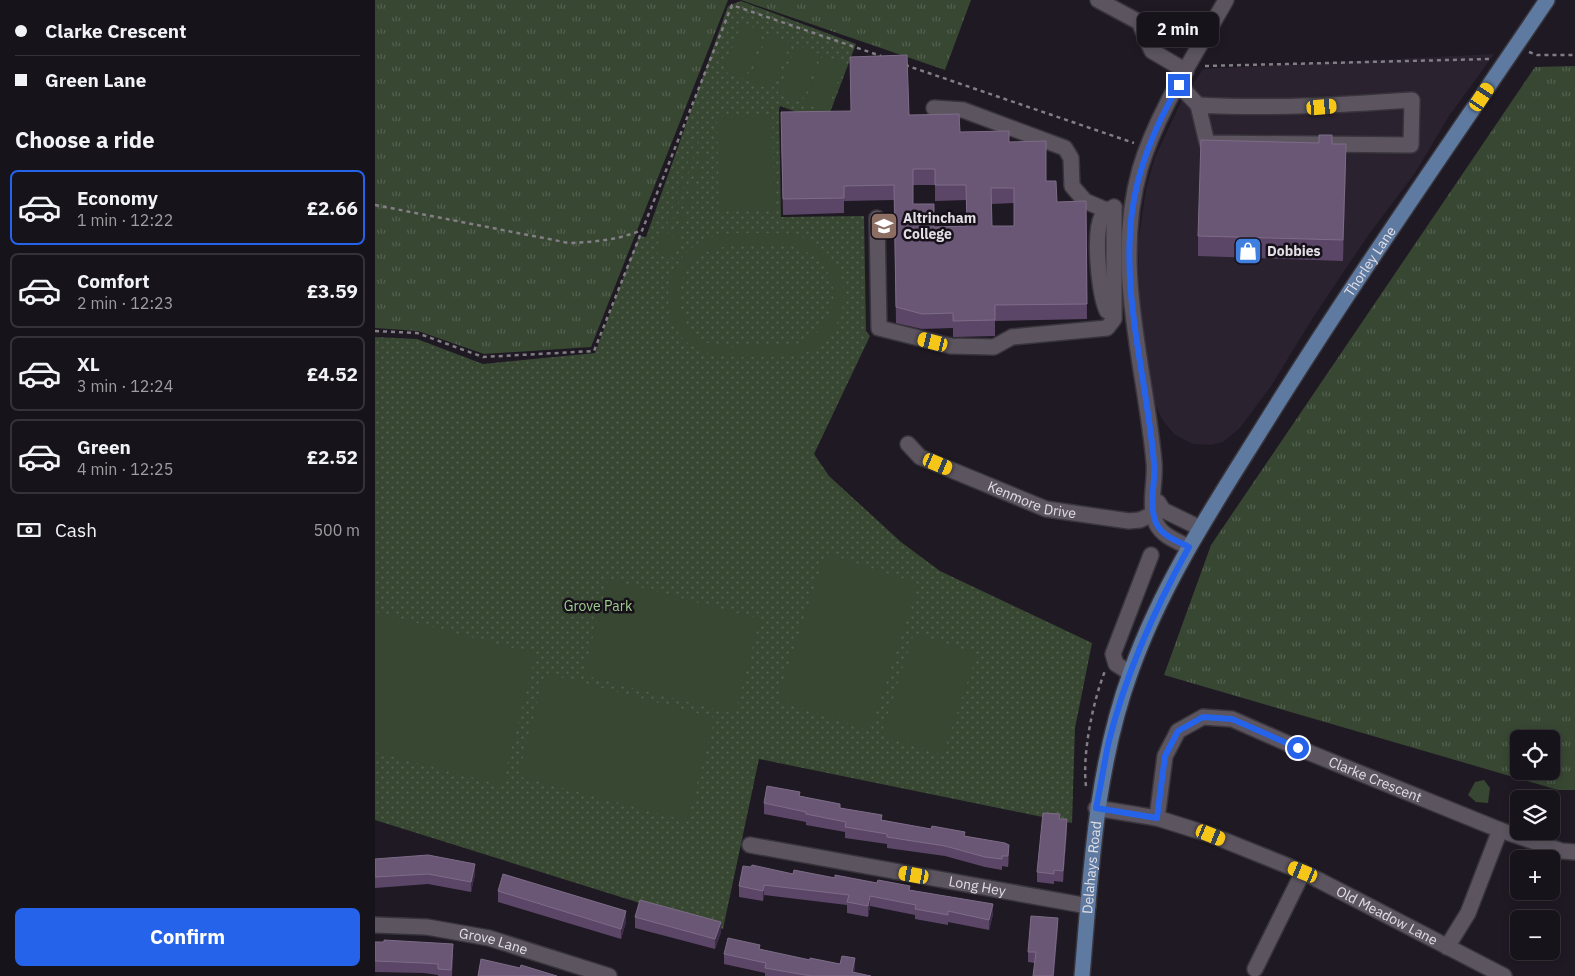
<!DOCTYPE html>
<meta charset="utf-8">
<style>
body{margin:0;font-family:"IBM Plex Sans",sans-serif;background:#242027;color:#f1f3f6;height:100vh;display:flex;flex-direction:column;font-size:19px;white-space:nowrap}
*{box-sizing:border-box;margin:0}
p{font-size:16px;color:#9e9ea2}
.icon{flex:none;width:28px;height:28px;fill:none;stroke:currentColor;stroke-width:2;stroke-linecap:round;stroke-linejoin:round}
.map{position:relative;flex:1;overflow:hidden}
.sheet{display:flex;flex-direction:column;background:#17131a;width:375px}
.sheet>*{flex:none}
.hud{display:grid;align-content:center;height:110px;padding:0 15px;background:#17131a}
.fabs{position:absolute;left:1135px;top:730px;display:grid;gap:10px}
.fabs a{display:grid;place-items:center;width:50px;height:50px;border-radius:8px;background:#17131a;box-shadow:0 2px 8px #0003,0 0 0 1px #363239;font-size:25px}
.end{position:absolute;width:22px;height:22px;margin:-11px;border:6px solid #2563eb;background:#fff;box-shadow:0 0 0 2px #fff}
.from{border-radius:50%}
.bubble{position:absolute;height:35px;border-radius:8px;background:#17131a;box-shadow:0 2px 8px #0003,0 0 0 1px #363239;font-size:16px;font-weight:700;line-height:35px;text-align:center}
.car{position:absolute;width:15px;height:30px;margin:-15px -8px;border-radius:6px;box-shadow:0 0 4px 1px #0007;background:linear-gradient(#f5c518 24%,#345 0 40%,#f5c518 0 76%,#345 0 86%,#f5c518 0)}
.hud b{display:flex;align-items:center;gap:18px;height:48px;font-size:19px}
.hud b+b{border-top:1px solid #363239}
.hud i{width:12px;height:12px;background:#f1f3f6}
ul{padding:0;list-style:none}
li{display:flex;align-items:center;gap:15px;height:75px;margin:0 10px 8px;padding:0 5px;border:2px solid #363239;border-radius:8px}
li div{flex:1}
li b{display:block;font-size:19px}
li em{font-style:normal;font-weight:700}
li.current{border-color:#2563eb}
li>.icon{width:45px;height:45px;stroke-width:1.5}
h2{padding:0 15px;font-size:22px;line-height:60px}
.pay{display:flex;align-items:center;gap:12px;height:55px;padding:0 15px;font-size:19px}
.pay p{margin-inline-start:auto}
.cta{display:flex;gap:10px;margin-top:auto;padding:10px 15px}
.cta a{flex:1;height:58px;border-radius:8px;background:#2563eb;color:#fff;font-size:20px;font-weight:700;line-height:58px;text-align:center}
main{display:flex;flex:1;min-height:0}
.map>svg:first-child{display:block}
.built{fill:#2b2230}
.grass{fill:url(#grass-tufts);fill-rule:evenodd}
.park{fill:url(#park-dots)}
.pitch{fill:#374732;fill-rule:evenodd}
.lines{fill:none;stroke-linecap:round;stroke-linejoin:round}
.minor-casing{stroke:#39353c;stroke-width:18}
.major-casing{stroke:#39353c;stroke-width:18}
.path{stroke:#837e86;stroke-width:2.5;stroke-dasharray:4 4;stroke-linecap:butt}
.minor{stroke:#5c5560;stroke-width:15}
.major{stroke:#5e7aa1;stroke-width:15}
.wall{fill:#5c4668;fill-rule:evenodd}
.shaded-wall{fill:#3e2d47}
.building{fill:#6a5776;stroke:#7d6c87;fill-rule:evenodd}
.route{stroke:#2563eb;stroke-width:6}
.labels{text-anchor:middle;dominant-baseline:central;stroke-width:5;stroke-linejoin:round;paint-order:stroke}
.poi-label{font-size:14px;font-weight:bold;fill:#e2dee5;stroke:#161019;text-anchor:start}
.street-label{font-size:14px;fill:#e2dee5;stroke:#161019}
.park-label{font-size:14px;fill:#9fcd91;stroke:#161019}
</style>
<main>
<section class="sheet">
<div class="hud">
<b><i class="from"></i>Clarke Crescent</b>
<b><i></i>Green Lane</b>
</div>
<h2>Choose a ride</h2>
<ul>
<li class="current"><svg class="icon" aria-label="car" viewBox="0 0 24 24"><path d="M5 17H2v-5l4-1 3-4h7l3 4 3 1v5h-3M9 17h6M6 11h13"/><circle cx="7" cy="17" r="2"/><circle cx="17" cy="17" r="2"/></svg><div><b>Economy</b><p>1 min · 12:22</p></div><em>£2.66</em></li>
<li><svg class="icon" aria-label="car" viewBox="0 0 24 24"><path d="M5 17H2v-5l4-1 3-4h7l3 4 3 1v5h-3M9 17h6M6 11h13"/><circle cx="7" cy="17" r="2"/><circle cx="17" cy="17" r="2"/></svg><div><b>Comfort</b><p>2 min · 12:23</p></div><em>£3.59</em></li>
<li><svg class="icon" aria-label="car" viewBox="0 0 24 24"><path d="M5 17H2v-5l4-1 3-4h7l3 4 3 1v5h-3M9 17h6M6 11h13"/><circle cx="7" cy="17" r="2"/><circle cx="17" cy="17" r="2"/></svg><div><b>XL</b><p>3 min · 12:24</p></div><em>£4.52</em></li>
<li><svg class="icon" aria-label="car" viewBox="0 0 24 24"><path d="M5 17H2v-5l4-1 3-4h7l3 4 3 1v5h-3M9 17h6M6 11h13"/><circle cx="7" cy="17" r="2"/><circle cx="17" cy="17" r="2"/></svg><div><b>Green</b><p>4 min · 12:25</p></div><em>£2.52</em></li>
</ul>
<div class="pay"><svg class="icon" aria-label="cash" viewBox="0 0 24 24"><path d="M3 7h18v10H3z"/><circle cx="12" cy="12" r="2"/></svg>Cash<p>500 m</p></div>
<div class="cta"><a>Confirm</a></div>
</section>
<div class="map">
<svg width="1200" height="976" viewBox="0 0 1200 976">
<defs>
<pattern id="grass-tufts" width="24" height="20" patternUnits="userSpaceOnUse" patternTransform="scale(1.25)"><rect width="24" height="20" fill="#374732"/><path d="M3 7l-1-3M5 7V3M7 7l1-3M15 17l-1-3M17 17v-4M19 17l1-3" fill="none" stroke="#546150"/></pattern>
<pattern id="park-dots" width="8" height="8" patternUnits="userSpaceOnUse" patternTransform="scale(1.25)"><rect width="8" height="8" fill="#374732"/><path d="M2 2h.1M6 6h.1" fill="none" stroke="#546150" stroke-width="1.8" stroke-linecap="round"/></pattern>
</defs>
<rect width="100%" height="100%" fill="#1f1923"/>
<path class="built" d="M1119,54L1074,116L1040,173L992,237L939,316L896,386L865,428L848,442L836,445L818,444L799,434L787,419L780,404L765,305L763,243L771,189L780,157L806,102L828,69Z"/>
<path class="grass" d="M0,0H353L216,347L109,354L43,331L0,328Z
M366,0H596L570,70Z
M1200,66V790H1183L789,675L836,545L1160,67ZM1144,739H1176V771H1144Z"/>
<path class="park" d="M366,1L481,44L451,123L405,106L404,109L406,217L489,216L491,331L495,336L439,454L454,476L526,542L565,571L717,643L700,728L697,823L384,759L348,929L0,820V337L42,339L108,364L220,353L264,236L271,237L353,6Z"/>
<path class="pitch" d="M367,23L389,32L370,79L348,71Z
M393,34L416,43L396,90L374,81Z
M422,45L445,54L426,102L403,93Z
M448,55L470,64L451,112L429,103Z
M397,116L399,210L344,211L342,117Z
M320,141L323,142L292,236L299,237L330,145L333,146L302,238L305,240L299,258L280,252L286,234H289Z
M409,233C432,236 453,247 463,269C477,298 464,340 432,352C416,358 397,357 380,357C341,358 303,355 294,309C289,276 308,244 341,236C362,231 387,234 409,233ZM409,245C428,248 445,256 454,275C467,302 451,336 421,344C407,347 391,346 376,346C363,347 348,349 335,344C324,339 313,329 309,318C304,306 303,292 307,281C322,237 372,246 409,245Z
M451,553L544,584L495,731L402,700Z
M233,579L385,619L360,714L208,675Z
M0,612L161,654L127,785L0,752Z
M539,633L602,654L568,755L506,735Z
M170,673L340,718L312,821L143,776Z
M1109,780L1115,788L1113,803L1101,802L1093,795L1100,782Z"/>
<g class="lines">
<g class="minor-casing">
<g id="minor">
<path d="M723,0L764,22L777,51L811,71"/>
<path d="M804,85L823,105"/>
<path d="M1037,100L1036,145L832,143L823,105C895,109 965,105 1037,100Z"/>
<path d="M559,108L588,110L690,148L696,158L697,186L710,201L731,210"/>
<path d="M502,218L504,328L576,346L619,347L637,337L732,328L739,319V207"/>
<path d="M732,311C724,293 718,233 727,216C730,211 734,209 739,207"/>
<path id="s1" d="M533,444L545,457L671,509L754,521L765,520L787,510"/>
<path d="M783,502L788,510L825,528"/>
<path d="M814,547C802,541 787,536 781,523C773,504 781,482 779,462C770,364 737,268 765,169C783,109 821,54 851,0"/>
<path d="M755,673L741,664L738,654L776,555"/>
<path id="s2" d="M721,808L782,818L836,835L928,872L1129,976"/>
<path id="s3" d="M782,818L790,756L803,731L828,717L857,719L923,748L1125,830L1187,851L1200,852"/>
<path id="s4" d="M375,845L713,906"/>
<path id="s5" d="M0,925L52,927L114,938L234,976"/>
<path d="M1072,947L1093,913L1125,830"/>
<path d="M880,969L928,872"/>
</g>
</g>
<g class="major-casing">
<g id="major">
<path id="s6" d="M707,976C716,873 720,769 756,671C786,587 834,513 881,438C973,289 1074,145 1172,0"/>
</g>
</g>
<path class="path" d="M1154,52L1162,55H1200
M530,65L759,143
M830,66L1114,59
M0,205L194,243C220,242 243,240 267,230
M0,331L42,333L108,357L219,351L357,5L506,56
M711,786C707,754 718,701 730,671"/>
<use href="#minor" class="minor"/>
<use href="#major" class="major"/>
</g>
<path class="wall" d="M534,115L585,132L634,142L671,181L682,202L711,201L712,319L620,321V336L578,337V328L547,329L521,323L519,200L469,201V213L408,215L406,128ZM538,185H560V201L591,200L592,226L559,227L538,204ZM639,203V226H617L616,204Z
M957,144L971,164L968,261L823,256V236Z
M425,796L507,820L590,836L634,856L633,867L627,866V870L610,867L570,856L512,848V844L470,838V832L431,825V822L389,814V803Z
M684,819L692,829L688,882L679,881V884L662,882V872Z
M0,859L100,874L96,892L53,884L0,888Z
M418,874L460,878L535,890L618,914L614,930L573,922V925L540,919V915L495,906L493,917L472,913V905L389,895L388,901L364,897V886Z
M123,891L251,922L246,939L123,902Z
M260,917L346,932L340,949L260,928Z
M683,929L660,963L653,962V952Z
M0,942L78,954L77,976H63V975L49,973L0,972Z
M385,950L480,969L479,972L496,976H390V973L349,964V954Z"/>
<path class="shaded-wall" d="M971,144V164L968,261V240Z
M692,819V829L688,882V871Z
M634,845V856L633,867V856Z
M100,864V874L96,892V882Z
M389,885V895L388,901V891Z
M495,896V906L493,917V906Z
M618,904V914L614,930V920Z
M251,911V922L246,939V929Z
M683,918V929L679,976H678Z
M346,922V932L340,949V939Z
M480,958V969L478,976L477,972Z"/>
<path class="building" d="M532,55L534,115L584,114L585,132L634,131V142L671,141V181H681L682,202L711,201L712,304L620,305V320L578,321V313L547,314L521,307L519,185L469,186V198L408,199L406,112L476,111L475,57ZM538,169H560V185H591L592,226L559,227V204H538ZM616,188H639V226H617Z
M944,135H957V144H971L968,240L823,236L826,140L944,143Z
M392,786L425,792L424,796L465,804V808L507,815L506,820L556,829L557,826L590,832L589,836L630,843L634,845L633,856H627V859L610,857L570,846L512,837V834L470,827L471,822L431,814V812L389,803Z
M668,813L685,814L684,819H692L688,871L679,870V874L662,872Z
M53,855L100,864L96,882L53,874L0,877V859Z
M377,865L418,874L419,870L460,878V875L502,883L503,880L535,886L534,890L618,904L614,920L573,911V915L540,909L541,905L495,896L493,906L472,902L474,895L389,885L388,891L364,886L368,866L376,867Z
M128,874L251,911L246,929L123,891Z
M265,900L346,922L340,939L260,917Z
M656,916L683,918L678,976H658L661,952H653Z
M353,938L385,945L384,949L435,960V958L465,964L467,956L480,958L477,972L496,976H436L390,968L391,963L349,954Z
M9,940L78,944L76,970L63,969V964L49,963L0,961V942H9Z
M106,959L145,968L146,965L182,976H103Z"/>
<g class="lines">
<path class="route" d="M804,85C781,124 763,166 757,212C746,298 772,378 779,463C781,482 773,504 781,523C787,536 802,541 814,547C780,608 751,673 734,741C729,763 726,786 721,808L782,818L790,756L803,731L828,717L857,719L923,748"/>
</g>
<defs>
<g id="school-square" transform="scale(1.4375)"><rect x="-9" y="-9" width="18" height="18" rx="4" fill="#8d6e63" stroke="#161019"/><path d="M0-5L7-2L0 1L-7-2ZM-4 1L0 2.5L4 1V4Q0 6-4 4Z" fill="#fff"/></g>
<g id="shop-square" transform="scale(1.4375)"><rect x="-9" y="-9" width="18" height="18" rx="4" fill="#3f7fe0" stroke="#161019"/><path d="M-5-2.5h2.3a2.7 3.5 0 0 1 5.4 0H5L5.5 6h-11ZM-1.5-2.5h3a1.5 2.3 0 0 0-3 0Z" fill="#fff"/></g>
</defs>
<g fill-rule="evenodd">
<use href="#school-square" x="509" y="226"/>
<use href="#shop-square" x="873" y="251"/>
</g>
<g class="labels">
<g class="poi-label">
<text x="528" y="218">Altrincham<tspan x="528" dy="16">College</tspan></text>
<text x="892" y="251">Dobbies</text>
</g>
<g class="street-label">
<text stroke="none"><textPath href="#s6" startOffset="785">Thorley Lane</textPath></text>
<text stroke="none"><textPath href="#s1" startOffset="138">Kenmore Drive</textPath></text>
<text stroke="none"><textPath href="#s3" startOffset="304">Clarke Crescent</textPath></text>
<text stroke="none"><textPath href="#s6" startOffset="109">Delahays Road</textPath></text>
<text stroke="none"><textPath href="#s4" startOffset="231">Long Hey</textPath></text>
<text stroke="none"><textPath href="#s2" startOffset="312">Old Meadow Lane</textPath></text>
<text stroke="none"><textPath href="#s5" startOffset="120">Grove Lane</textPath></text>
</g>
<g class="park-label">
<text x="223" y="606">Grove Park</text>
</g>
</g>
</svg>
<div class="fabs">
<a><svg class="icon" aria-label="locate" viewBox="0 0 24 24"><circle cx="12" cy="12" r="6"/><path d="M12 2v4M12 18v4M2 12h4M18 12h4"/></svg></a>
<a><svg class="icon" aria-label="layers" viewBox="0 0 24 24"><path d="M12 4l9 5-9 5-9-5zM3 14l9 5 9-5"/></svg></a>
<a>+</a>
<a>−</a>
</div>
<i class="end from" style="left:923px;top:748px"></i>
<i class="end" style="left:804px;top:85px"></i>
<div class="bubble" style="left:762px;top:12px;width:82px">2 min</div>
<i class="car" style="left:1107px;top:97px;rotate:34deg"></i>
<i class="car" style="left:947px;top:107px;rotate:85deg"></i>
<i class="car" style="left:558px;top:342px;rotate:284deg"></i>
<i class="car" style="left:563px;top:464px;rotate:113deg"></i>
<i class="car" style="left:836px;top:835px;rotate:112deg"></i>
<i class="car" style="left:928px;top:872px;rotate:292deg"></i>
<i class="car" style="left:539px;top:875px;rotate:280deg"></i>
</div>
</main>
